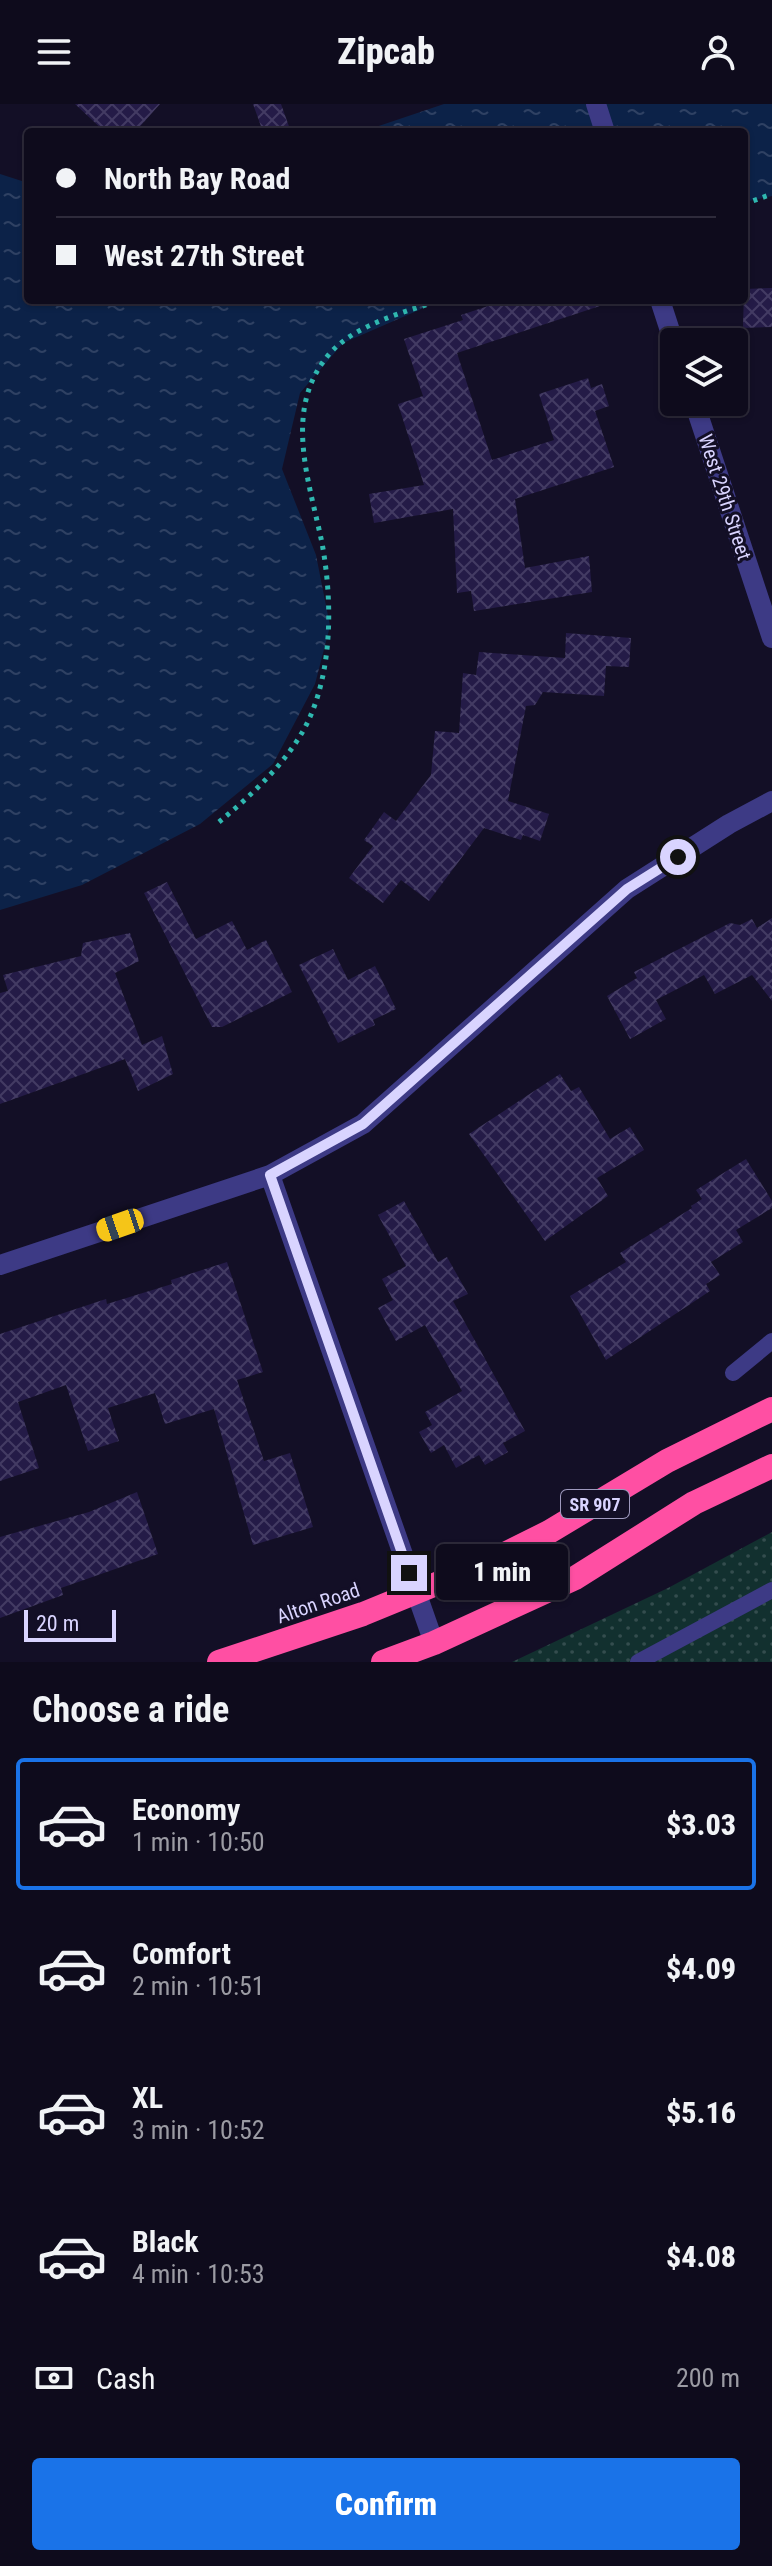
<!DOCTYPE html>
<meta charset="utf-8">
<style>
body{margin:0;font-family:"Roboto Condensed",sans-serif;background:#1c1929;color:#f1f3f6;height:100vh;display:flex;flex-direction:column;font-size:30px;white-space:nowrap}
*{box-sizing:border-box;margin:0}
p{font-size:26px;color:#9b9ba3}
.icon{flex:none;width:44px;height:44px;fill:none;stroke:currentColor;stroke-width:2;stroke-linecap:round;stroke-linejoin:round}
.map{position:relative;height:1558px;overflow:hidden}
.panel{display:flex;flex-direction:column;background:#0e0b1c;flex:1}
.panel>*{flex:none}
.hud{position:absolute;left:24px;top:24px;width:724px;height:176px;border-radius:8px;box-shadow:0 2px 6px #0004,0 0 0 2px #2e2b3b;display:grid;align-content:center;height:176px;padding:0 32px;background:#0e0b1c}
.fabs{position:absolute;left:660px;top:224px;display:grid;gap:16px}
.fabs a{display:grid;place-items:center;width:88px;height:88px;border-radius:8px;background:#0e0b1c;box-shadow:0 2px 6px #0004,0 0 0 2px #2e2b3b;font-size:40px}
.scale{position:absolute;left:24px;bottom:20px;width:92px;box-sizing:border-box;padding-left:8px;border:4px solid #d9d4ff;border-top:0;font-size:22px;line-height:28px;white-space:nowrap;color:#d9d4ff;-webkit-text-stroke:6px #130f26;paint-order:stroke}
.end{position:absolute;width:36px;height:36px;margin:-18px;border:10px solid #d9d4ff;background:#111;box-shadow:0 0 0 4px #111}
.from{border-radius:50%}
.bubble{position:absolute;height:56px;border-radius:8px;background:#0e0b1c;box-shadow:0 2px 6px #0004,0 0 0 2px #2e2b3b;font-size:26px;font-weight:800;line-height:56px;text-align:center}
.car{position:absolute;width:24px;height:48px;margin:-24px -12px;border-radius:10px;box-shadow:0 0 6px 2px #0007;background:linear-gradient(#f5c518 24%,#345 0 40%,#f5c518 0 76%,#345 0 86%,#f5c518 0)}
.hud b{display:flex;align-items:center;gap:28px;height:76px;font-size:30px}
.hud b+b{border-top:2px solid #2e2b3b}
.hud i{width:20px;height:20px;background:#f1f3f6}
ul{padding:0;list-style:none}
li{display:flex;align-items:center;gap:24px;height:132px;margin:0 16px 12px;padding:0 16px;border:4px solid transparent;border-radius:8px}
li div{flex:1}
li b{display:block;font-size:30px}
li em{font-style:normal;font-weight:800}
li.selected{border-color:#1a73e8}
li>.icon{width:72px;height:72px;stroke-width:1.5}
h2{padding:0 32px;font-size:36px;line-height:96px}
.pay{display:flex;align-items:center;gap:20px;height:88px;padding:0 32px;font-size:30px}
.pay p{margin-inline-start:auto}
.primary-button{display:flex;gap:16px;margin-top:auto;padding:16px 32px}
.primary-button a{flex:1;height:92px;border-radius:8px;background:#1a73e8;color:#fff;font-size:32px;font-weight:800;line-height:92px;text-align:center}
header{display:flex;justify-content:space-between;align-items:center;height:104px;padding:0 32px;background:#0e0b1c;font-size:36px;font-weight:800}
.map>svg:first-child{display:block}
.green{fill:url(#green-dots)}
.water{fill:url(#water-ripples)}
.building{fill:url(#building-cross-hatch)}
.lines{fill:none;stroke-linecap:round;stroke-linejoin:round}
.path{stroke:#2fb8b0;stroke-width:5;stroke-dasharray:4 6;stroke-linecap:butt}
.lane{stroke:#3d3a85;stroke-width:16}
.street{stroke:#3d3a85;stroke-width:20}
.highway{stroke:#ff4fa3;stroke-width:24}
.route{stroke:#d9d4ff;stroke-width:10}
.labels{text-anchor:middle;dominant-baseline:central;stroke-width:6;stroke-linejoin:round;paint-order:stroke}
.shield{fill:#130f26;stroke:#9e99be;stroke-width:2}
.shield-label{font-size:18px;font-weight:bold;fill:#d9d4ff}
.street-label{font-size:20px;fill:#d9d4ff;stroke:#130f26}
</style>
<header><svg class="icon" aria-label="menu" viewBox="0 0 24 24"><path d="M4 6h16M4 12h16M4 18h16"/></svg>Zipcab<svg class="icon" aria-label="person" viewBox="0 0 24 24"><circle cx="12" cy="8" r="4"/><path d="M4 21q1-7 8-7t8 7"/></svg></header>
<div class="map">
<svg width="772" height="1558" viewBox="0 0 772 1558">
<defs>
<pattern id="green-dots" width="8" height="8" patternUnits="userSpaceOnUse" patternTransform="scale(2)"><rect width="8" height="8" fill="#12302f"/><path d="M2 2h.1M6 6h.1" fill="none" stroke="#344d4e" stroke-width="1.8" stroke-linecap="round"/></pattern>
<pattern id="water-ripples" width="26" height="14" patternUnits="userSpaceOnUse" patternTransform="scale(2)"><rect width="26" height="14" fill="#0c2248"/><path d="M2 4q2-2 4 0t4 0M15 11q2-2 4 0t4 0" fill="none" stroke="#2f4163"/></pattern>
<pattern id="building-cross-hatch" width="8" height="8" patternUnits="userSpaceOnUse" patternTransform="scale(2)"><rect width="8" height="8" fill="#241b47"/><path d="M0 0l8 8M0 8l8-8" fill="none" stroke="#433b63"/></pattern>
</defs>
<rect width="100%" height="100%" fill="#130f26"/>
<path class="green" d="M772,1428V1558H512L668,1484Z"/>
<path class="water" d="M444,0H772V92L744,98V28H361Z
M0,70L28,79V196H442L343,239L300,289L282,365L316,451L330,522L315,580L273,660L200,720L82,781L0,806Z"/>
<path class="building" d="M75,0H160L135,28H105Z
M253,0H281L291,28H263Z
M772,184V223L743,224L744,185Z
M506,196H602L603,201L457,249L492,356L554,336L539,290L588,274L591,284L602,280L609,302L595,307L614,363L515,395L525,464L589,452L592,488L474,507L471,487L457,489L453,405L374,419L369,390L424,381L398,300L423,292L404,235L463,216L461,211Z
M566,529L631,534L629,563L606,562L604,592L543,588L535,601L526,602L508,697L549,710L540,737L523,731L521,736L484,724L429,797L401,776L383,799L349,774L373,742L364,736L384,708L396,717L431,671L435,627L459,629L463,569L476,571L479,548L565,554Z
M167,778L196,835L232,817L247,846L266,836L292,888L222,923H212L144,789Z
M772,814V897L752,871L715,890L704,871L656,896L666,915L630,935L607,892L637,874L634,868L730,819L740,821L752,815L757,824Z
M130,829L139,857L115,869L142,941L162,932L173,970L138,987L125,955L0,1000V889L8,887L3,871L81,852L83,839Z
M333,845L348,876L375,862L396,905L373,916L375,921L338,939L299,861Z
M560,970L571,987L579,983L610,1035L630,1023L644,1046L597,1074L608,1092L545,1137L469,1030Z
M746,1055L772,1097V1104L736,1126L743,1138L711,1158L720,1171L706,1180L710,1187L606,1256L570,1192L626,1158L620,1149L692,1104L691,1102L702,1095L696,1086Z
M404,1097L438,1158L447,1153L468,1190L453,1197L525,1327L503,1339L508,1348L485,1361L479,1351L456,1364L444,1341L431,1349L419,1328L432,1321L425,1308L462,1287L425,1221L396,1237L378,1204L393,1196L382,1175L406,1162L378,1111Z
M227,1158L263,1268L237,1276L264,1357L290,1349L313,1423L253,1441L214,1305L165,1320L155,1289L108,1304L119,1337L88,1347L66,1281L18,1298L39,1364L0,1377V1230L106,1195L107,1200L172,1180L171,1176Z
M137,1388L158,1450L61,1484L63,1491L0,1514V1433L89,1408Z"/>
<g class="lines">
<path class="path" d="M744,100L772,90
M219,718C253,690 292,654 310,613C333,560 332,494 322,439C309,376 281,302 332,247C358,220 406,207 442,196"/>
<path class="lane" d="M733,1269L772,1237
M638,1558L772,1486"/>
<path class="street" d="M596,0L605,28
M660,196L674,239
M694,298L772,534
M270,1071L434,1539
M0,1161L270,1071L363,1020L627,785L729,720L772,697"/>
<path class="highway" d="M219,1558L363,1510L485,1460L549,1428L667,1357L772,1305
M383,1558L434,1539L575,1474L694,1399L772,1362"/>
</g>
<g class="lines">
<path class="route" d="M409,1469L270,1071L363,1020L627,785L678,753"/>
</g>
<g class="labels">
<rect class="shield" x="561" y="1386" width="68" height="28" rx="6"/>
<g class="shield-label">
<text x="595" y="1400">SR 907</text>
</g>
<g class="street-label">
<text transform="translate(725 393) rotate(72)">West 29th Street</text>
<text transform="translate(318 1499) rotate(-19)">Alton Road</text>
</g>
</g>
</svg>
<div class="fabs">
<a><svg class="icon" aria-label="layers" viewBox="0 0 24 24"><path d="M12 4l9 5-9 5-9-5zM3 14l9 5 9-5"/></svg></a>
</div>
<div class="scale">20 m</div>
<i class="end from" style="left:678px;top:753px"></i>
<i class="end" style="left:409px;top:1469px"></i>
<div class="bubble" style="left:436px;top:1440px;width:132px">1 min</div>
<i class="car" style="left:120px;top:1121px;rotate:251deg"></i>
<div class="hud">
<b><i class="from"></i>North Bay Road</b>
<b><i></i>West 27th Street</b>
</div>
</div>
<section class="panel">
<h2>Choose a ride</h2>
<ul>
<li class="selected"><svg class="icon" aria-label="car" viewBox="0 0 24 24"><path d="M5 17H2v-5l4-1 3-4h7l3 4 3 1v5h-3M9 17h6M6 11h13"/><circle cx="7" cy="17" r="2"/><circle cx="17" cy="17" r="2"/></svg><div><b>Economy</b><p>1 min · 10:50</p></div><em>$3.03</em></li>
<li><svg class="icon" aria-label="car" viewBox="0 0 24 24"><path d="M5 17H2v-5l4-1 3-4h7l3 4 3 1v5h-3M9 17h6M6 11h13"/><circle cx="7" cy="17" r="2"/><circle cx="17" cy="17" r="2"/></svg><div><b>Comfort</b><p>2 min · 10:51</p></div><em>$4.09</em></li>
<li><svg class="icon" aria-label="car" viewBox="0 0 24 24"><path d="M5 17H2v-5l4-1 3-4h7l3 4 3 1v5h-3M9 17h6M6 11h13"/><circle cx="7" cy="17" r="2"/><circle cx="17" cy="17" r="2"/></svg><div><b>XL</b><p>3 min · 10:52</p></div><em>$5.16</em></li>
<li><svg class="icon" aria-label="car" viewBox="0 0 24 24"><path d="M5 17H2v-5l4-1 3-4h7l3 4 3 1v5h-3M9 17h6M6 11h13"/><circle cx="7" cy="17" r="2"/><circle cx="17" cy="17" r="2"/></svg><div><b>Black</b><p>4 min · 10:53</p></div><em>$4.08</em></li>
</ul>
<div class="pay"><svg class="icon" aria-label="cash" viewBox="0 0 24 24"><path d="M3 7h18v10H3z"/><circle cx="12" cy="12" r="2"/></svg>Cash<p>200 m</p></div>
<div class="primary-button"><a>Confirm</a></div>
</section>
